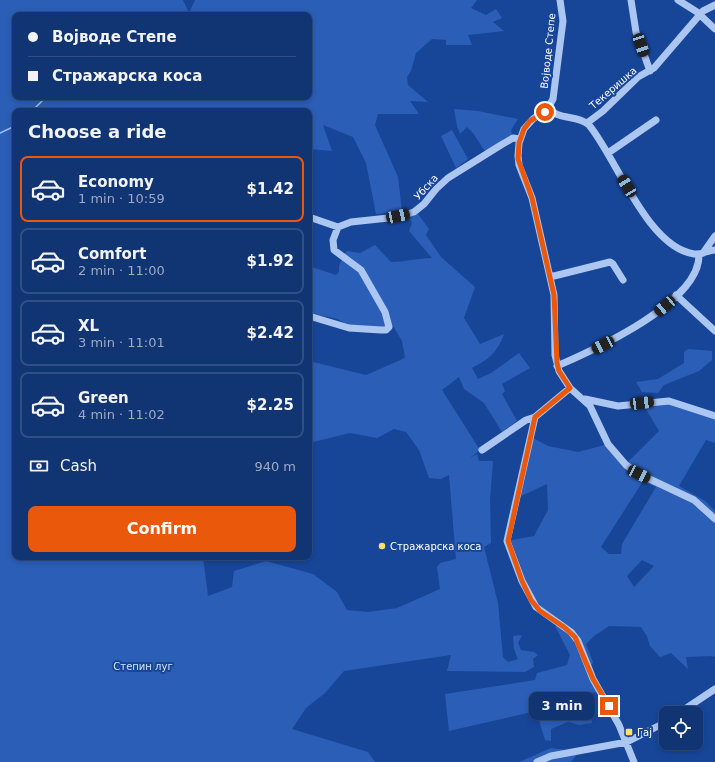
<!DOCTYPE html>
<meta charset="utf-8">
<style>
body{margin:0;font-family:"DejaVu Sans",sans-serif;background:#1a3c78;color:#f1f3f6;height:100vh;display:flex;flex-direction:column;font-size:15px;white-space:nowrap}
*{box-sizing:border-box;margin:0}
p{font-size:13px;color:#9caac4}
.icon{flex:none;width:22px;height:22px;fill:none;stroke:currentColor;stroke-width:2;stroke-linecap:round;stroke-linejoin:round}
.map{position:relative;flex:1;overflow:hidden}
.side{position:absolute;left:12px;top:108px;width:300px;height:452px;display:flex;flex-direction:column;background:#113473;border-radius:8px;box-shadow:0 2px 6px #0003,0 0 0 1px #304f85}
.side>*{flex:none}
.banner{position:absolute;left:12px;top:12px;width:300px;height:88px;border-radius:8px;box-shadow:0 2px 6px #0003,0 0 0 1px #304f85;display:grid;align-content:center;height:88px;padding:0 16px;background:#113473}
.fabs{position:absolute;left:659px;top:706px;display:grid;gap:8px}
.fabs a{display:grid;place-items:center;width:44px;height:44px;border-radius:8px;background:#113473;box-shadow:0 2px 6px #0003,0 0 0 1px #304f85;font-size:20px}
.end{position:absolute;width:18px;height:18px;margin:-9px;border:5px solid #ea580c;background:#fff;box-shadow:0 0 0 2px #fff}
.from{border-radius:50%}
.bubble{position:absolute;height:28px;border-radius:8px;background:#113473;box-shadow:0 2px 6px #0003,0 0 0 1px #304f85;font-size:13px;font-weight:600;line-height:28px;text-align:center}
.car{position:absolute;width:12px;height:24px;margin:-12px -6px;border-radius:5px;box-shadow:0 0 3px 1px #0007;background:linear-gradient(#222 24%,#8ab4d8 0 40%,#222 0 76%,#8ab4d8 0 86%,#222 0)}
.banner b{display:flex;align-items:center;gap:14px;height:38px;font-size:15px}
.banner b+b{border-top:1px solid #304f85}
.banner i{width:10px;height:10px;background:#f1f3f6}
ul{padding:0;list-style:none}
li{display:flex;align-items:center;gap:12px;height:66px;margin:0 8px 6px;padding:0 8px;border:2px solid #304f85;border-radius:8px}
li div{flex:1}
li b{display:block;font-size:15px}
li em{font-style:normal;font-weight:600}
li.selected{border-color:#ea580c}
li>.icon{width:36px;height:36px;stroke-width:1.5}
h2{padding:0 16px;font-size:18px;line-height:48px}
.pay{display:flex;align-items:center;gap:10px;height:44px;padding:0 16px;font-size:15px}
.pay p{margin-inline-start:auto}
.primary-button{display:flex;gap:8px;margin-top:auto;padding:8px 16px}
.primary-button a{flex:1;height:46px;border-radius:8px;background:#ea580c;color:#fff;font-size:16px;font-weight:600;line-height:46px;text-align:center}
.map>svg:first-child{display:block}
.green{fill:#2b5eb7;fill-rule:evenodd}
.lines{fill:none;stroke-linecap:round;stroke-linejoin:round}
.stream{stroke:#9ebff4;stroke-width:1.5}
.minor{stroke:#acc6f2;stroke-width:7}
.route{stroke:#ea580c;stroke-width:5}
.poi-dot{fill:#ffe06c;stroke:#174699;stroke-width:1.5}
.labels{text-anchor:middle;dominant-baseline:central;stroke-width:4;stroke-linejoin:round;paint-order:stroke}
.street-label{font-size:10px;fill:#fff;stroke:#174699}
.poi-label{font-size:10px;fill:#fff;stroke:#174699;text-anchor:start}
.park-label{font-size:10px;fill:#d3e3fc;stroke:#174699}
</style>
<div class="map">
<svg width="715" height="762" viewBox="0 0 715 762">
<rect width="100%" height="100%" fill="#174699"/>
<path class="green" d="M0,0H183L189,13L195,0H477L471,8L486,15L496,9L502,18L493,22L504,31L468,35L472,45H446V40L432,39L416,53L411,71L407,77L408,85L428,102L410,101L419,114H378L375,125L398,177L402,211L376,214L366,163L353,137L323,125L332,151L309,149V111H15V557H203L208,596L232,587L234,571L266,561L313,574L337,592L347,610L368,612L397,608L440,589L437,567L440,563L456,559L449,475L441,479L429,478L419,450L406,432L394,429L377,438L350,433L309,443V361L366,375L405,358L402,341L393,326L373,328L349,326L338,319L309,313V266L336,275L339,272V266L345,253L347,251L360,253L375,245L391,262C405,262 418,258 432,258L409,231L412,223L409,218L418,214L429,229L426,235L441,257L475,287L464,318L480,344L504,334C497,353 489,359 472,368L478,379L491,373L519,353L530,368L502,384L505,391L502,394L517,421L502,432L484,403L464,389L459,377L442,390L480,450L470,458L477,454L479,461H493L490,500L491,543L484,547L498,603L503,657L508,662L518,659L514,649L513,636L522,635L518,643L521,650L534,652L538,655L533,659L534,667L525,672L447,671L451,655L344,671L325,693L306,708L292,729L368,752L375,762H0ZM15,15H309V97H15Z
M454,109L478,111L518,119L511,130L513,138L487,154L473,133L467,127L460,134L457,126Z
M452,130L468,159L456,168L441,136Z
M688,349L712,351V360L699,371L664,385L658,393L642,392L636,382L658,379L684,363V352Z
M667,402L715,415V443L706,440L679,486L705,501L715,511V657L711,656L686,657L688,669L671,653L660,657L650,646L647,636L641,627L609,626L594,636L586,644L593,662L589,670L601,692L584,693L574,709L582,717H591L592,723L579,725L568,722L551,729V741L545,740L536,711L449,731L445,694L535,680L537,673L567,665L570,655L555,626L563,627L536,607L507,541L534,536L548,510L547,484L517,498L531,437L548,446L578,452L608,444L626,464L659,431L643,404ZM643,481L656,487L622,544L621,554H609L601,547ZM642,560L654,566L634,587L627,576Z
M551,748L579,752L571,762H519Z"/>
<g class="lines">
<path class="stream" d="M32,111L46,97
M0,133L15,126"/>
<path class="minor" d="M560,0L563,21L553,99L548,108L533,119L524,129L519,143L518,156L519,165L532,198L554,295L555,355L559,371L570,388L590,406L608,444L626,465L639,474L694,500L715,519
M631,0L636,32L650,71
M678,0L697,12L715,29
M548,108C559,121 577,114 589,125C617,159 647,247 694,254C702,255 708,250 715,250
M587,123L603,111L638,77L654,68L703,11L715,5
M608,153L656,120
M309,217L338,227L351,222L398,217L414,212L424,204L436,189L448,178L501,145L513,138L520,139
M703,253L715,236
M550,277L610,262L613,264L623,280
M676,295L715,331
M309,316L349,328L381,330H386L389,327L385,312L361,270L334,250L333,240L338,227
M557,366C594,350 701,302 699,254
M585,399L618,406L669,401L715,416
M535,417L507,541L522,581L536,607L571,632L578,641L593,679L619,725L634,762
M482,450L526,420L535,417L570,388
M679,713L715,689
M537,762L551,756L627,742L666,722"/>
</g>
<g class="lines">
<path class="route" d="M545,112L530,121L524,129L519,143L518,159L532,198L554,295L557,363L559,371L570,388L535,417L508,541L522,581L531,600L540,611L564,627L575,637L593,679L609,706"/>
</g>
<g class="poi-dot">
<circle cx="382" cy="546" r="4"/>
<rect x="625" y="728" width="8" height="8" rx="2"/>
</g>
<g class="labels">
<g class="street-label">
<text transform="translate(548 51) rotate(-84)">Војводе Степе</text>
<text transform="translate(613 88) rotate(-41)">Текеришка</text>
<text transform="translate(426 187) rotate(-48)">Убска</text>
</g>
<g class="poi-label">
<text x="390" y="546">Стражарска коса</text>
<text x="637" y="732">Гај</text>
</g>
<g class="park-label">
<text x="143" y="666">Степин луг</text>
</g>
</g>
</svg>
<div class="fabs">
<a><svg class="icon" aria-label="locate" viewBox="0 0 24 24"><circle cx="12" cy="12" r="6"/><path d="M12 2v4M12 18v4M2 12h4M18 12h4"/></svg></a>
</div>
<i class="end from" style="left:545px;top:112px"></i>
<i class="end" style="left:609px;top:706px"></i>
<div class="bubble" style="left:529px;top:692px;width:66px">3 min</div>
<i class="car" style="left:641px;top:45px;rotate:161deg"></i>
<i class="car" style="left:627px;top:186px;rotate:328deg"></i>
<i class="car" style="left:398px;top:216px;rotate:78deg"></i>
<i class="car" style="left:665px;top:306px;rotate:230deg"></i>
<i class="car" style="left:603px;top:345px;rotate:243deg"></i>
<i class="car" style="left:642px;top:403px;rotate:83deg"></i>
<i class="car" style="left:639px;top:474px;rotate:116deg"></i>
<div class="banner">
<b><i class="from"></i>Војводе Степе</b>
<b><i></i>Стражарска коса</b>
</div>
<section class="side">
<h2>Choose a ride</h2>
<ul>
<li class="selected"><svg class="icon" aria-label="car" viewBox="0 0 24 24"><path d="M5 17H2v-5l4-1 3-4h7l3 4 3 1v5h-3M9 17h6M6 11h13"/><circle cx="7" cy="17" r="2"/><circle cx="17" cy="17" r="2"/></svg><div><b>Economy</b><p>1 min · 10:59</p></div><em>$1.42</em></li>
<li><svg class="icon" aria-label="car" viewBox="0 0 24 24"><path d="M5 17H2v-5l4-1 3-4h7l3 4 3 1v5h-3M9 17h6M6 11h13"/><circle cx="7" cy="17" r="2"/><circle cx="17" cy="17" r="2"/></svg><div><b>Comfort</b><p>2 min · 11:00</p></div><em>$1.92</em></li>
<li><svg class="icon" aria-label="car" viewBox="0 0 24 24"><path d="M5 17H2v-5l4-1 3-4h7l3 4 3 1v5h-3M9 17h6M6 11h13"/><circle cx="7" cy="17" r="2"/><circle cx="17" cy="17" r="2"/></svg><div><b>XL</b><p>3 min · 11:01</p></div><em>$2.42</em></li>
<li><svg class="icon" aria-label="car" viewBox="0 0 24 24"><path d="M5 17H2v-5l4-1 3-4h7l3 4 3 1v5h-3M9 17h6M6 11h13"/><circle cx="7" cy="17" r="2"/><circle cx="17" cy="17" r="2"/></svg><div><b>Green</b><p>4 min · 11:02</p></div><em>$2.25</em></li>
</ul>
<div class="pay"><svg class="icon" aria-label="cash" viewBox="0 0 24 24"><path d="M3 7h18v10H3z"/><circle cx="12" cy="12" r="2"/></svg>Cash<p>940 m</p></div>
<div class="primary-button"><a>Confirm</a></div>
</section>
</div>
